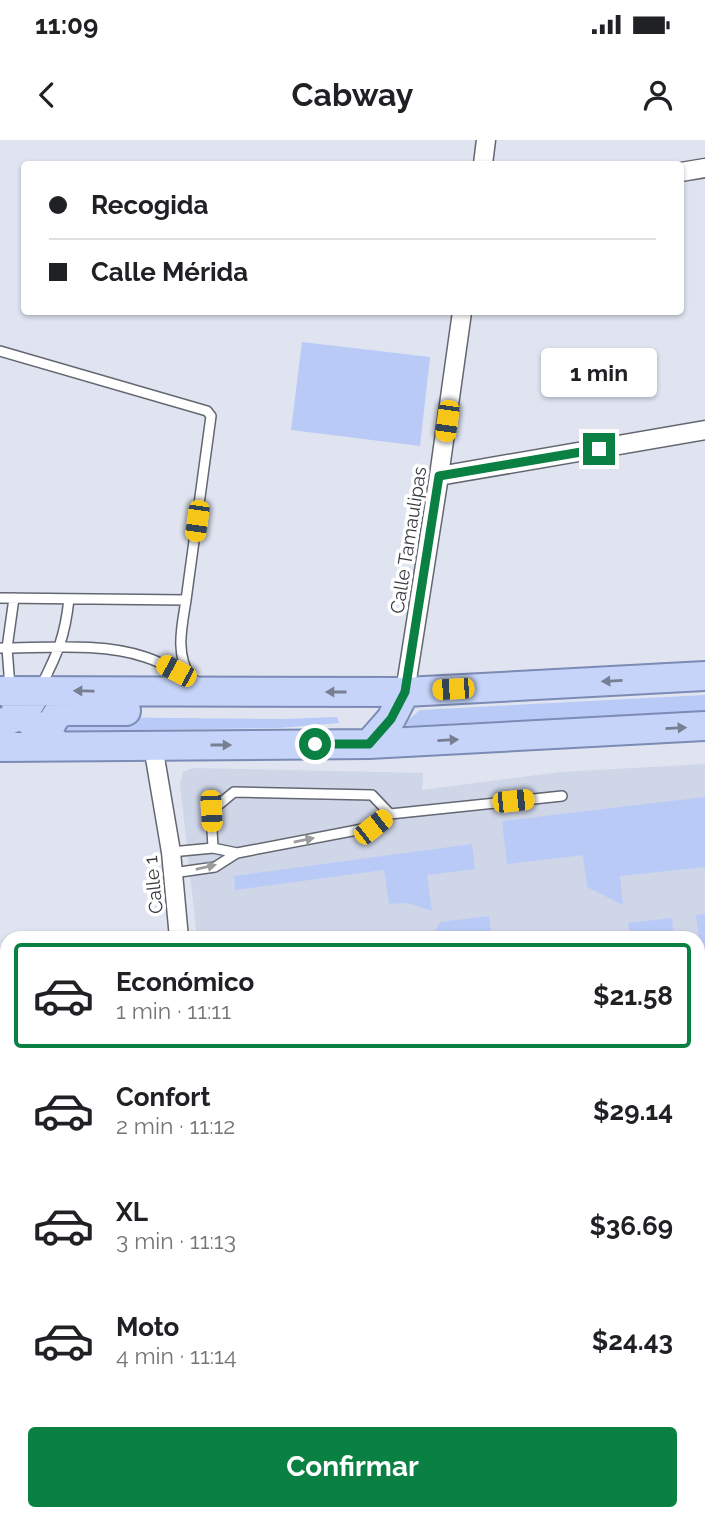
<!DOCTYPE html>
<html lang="es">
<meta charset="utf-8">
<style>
body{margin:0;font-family:Raleway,sans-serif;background:#f2f2f2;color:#202124;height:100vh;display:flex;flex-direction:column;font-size:26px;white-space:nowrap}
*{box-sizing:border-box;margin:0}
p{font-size:23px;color:#757577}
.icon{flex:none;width:38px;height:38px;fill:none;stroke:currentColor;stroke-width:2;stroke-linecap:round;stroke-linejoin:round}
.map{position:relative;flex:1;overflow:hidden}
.panel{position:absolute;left:0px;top:791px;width:705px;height:590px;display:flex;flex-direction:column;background:#fff;border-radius:21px 21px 0 0;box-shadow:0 2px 5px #0004}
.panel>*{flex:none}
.hud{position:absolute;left:21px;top:21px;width:663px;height:154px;border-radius:7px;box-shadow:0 2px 5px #0004;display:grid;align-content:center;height:154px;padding:0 28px;background:#fff}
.end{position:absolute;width:32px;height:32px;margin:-16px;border:9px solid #0b8043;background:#fff;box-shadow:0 0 0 4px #fff}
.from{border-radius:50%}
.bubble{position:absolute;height:49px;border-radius:7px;background:#fff;box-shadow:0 2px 5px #0004;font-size:23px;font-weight:700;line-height:49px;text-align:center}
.car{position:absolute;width:21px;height:42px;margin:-21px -10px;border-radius:9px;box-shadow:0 0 5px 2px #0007;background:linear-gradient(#f5c518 24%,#345 0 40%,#f5c518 0 76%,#345 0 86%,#f5c518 0)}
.hud b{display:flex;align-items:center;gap:24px;height:66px;font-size:26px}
.hud b+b{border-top:2px solid #e0e0e0}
.hud i{width:18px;height:18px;background:#202124}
ul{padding:12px 0 0;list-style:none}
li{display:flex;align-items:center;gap:21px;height:105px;margin:0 14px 10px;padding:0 14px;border:4px solid transparent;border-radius:7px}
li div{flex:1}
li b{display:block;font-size:26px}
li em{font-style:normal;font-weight:700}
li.selected{border-color:#0b8043}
li>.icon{width:63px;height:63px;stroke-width:1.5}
.cta{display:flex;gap:14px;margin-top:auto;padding:14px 28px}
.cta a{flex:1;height:80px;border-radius:7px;background:#0b8043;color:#fff;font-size:28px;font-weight:700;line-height:80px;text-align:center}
.status{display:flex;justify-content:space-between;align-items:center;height:49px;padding:0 35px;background:#fff;direction:ltr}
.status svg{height:19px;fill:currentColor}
header{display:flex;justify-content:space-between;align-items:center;height:91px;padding:0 28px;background:#fff;font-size:32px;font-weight:700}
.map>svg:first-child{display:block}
.built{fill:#cfd6e8}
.green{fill:#b9caf7}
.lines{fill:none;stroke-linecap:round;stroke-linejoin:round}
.lane-casing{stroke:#636771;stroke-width:12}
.street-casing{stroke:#636771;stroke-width:21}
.primary-casing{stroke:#7c8bb5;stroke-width:32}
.lane{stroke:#fff;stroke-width:9}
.street{stroke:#fff;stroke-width:18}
.primary{stroke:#c6d4f9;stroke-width:28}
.oneway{fill:#787f92}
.oneway2{fill:#9c9c9e}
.route{stroke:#0b8043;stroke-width:9}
.labels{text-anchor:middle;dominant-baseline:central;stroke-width:7;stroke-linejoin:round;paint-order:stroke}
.street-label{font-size:19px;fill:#38393e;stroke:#fff}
</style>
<div class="status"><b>11:09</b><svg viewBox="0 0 49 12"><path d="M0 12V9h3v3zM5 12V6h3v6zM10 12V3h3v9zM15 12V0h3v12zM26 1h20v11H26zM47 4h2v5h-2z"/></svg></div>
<header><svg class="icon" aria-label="back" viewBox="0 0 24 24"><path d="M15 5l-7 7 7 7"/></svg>Cabway<svg class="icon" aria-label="person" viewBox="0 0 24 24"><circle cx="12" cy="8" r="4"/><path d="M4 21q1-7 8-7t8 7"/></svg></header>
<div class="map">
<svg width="705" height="1380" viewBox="0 0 705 1380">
<rect width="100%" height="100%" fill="#dfe4f0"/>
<path class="built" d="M705,624V1380H261L260,1374H698V798H197L180,644L183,632L193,628L423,633L422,650L560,632Z"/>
<path class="green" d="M302,202L430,217L420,306L291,290Z
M705,555V572L401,586L420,570Z
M70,577L284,579L337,577L339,583L279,588L67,591L64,589Z
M705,657V727L620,736L623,765L587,747L583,715L507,724L502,681Z
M472,704L475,729L427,735L432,771L407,763L389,764L384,730L235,750L234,736Z
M705,774V805L700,806L696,775Z
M489,776L492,798H431L440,782Z
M672,778L674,798H630L628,783Z
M698,1120H705V1178L698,1167Z
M698,1315L705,1326V1380H438L447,1374H698Z
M263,1374H382L373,1380H264Z"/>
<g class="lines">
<g class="lane-casing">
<path id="lane" d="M0,211L207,271L211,276L186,460L0,458
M186,460C182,487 175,512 190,537
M0,508C45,508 103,502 145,517C164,523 181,534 199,543
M41,546C58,513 65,496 69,459
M10,547L7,508L14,458
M390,674L562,656
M171,712L213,708L237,713L373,687L390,674L372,655L234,652L211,671L213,708
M173,733L215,727L237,713
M698,956L705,955
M698,1095L705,1097"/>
</g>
<g class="street-casing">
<path id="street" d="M483,24L486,0
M681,32L705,28
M439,336L705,290
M405,552L439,336L462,172
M153,606L171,712L179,798
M0,912H7
M0,1192H7
M244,1374L245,1380"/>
</g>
<g class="primary-casing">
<path id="primary" d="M0,551L405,552L705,536
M11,551C20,577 39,590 60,606
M0,584L23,574L33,558
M49,597L50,586L58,573L67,571H126
M369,604L391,579L405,552
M0,607L369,604L705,586"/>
</g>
<use href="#lane" class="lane"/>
<use href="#street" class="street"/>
<use href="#primary" class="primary"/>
</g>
<defs><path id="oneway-solid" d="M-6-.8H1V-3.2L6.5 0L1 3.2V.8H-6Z" transform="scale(1.75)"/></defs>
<g class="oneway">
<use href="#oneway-solid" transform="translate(612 541) rotate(177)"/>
<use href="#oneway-solid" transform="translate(84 551) rotate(-179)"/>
<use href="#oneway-solid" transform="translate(336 552) rotate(180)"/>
<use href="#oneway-solid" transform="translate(676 588) rotate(-3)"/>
<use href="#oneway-solid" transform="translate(448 600) rotate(-3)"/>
<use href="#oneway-solid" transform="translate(221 605)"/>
</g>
<g class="oneway2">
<use href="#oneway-solid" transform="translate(304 700) rotate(-11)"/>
<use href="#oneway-solid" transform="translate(206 727) rotate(-13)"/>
</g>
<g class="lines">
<path class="route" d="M315,604H369L391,579L405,552L439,336L599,309"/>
</g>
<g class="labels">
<g class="street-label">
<text transform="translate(408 400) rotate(-81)">Calle Tamaulipas</text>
<text transform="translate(153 745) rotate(-96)">Calle 1</text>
</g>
</g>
</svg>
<i class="end from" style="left:315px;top:604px"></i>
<i class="end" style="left:599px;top:309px"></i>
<div class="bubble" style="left:541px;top:208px;width:116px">1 min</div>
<i class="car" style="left:447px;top:281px;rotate:188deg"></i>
<i class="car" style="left:197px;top:381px;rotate:188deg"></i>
<i class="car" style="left:176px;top:531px;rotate:298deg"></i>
<i class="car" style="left:453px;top:549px;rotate:267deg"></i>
<i class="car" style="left:513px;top:661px;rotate:84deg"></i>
<i class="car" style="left:211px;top:671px;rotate:177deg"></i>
<i class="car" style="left:373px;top:687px;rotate:52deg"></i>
<div class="hud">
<b><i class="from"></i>Recogida</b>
<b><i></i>Calle Mérida</b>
</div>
<section class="panel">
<ul>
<li class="selected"><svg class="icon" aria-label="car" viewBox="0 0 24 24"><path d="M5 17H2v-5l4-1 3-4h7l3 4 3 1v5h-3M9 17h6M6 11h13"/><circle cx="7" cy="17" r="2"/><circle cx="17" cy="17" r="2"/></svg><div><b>Económico</b><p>1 min · 11:11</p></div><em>$21.58</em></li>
<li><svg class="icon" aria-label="car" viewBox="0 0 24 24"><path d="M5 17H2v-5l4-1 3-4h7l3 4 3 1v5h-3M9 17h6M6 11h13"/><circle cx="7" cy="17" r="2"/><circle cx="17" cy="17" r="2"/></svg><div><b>Confort</b><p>2 min · 11:12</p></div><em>$29.14</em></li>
<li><svg class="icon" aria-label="car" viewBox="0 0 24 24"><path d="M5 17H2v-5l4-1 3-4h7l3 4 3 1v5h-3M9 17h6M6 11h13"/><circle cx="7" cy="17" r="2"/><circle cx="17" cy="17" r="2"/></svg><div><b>XL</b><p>3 min · 11:13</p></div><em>$36.69</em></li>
<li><svg class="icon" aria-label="car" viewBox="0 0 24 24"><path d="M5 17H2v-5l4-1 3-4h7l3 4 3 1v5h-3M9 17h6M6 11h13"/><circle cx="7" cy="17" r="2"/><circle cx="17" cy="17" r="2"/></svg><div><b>Moto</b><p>4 min · 11:14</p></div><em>$24.43</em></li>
</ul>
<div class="cta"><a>Confirmar</a></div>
</section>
</div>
